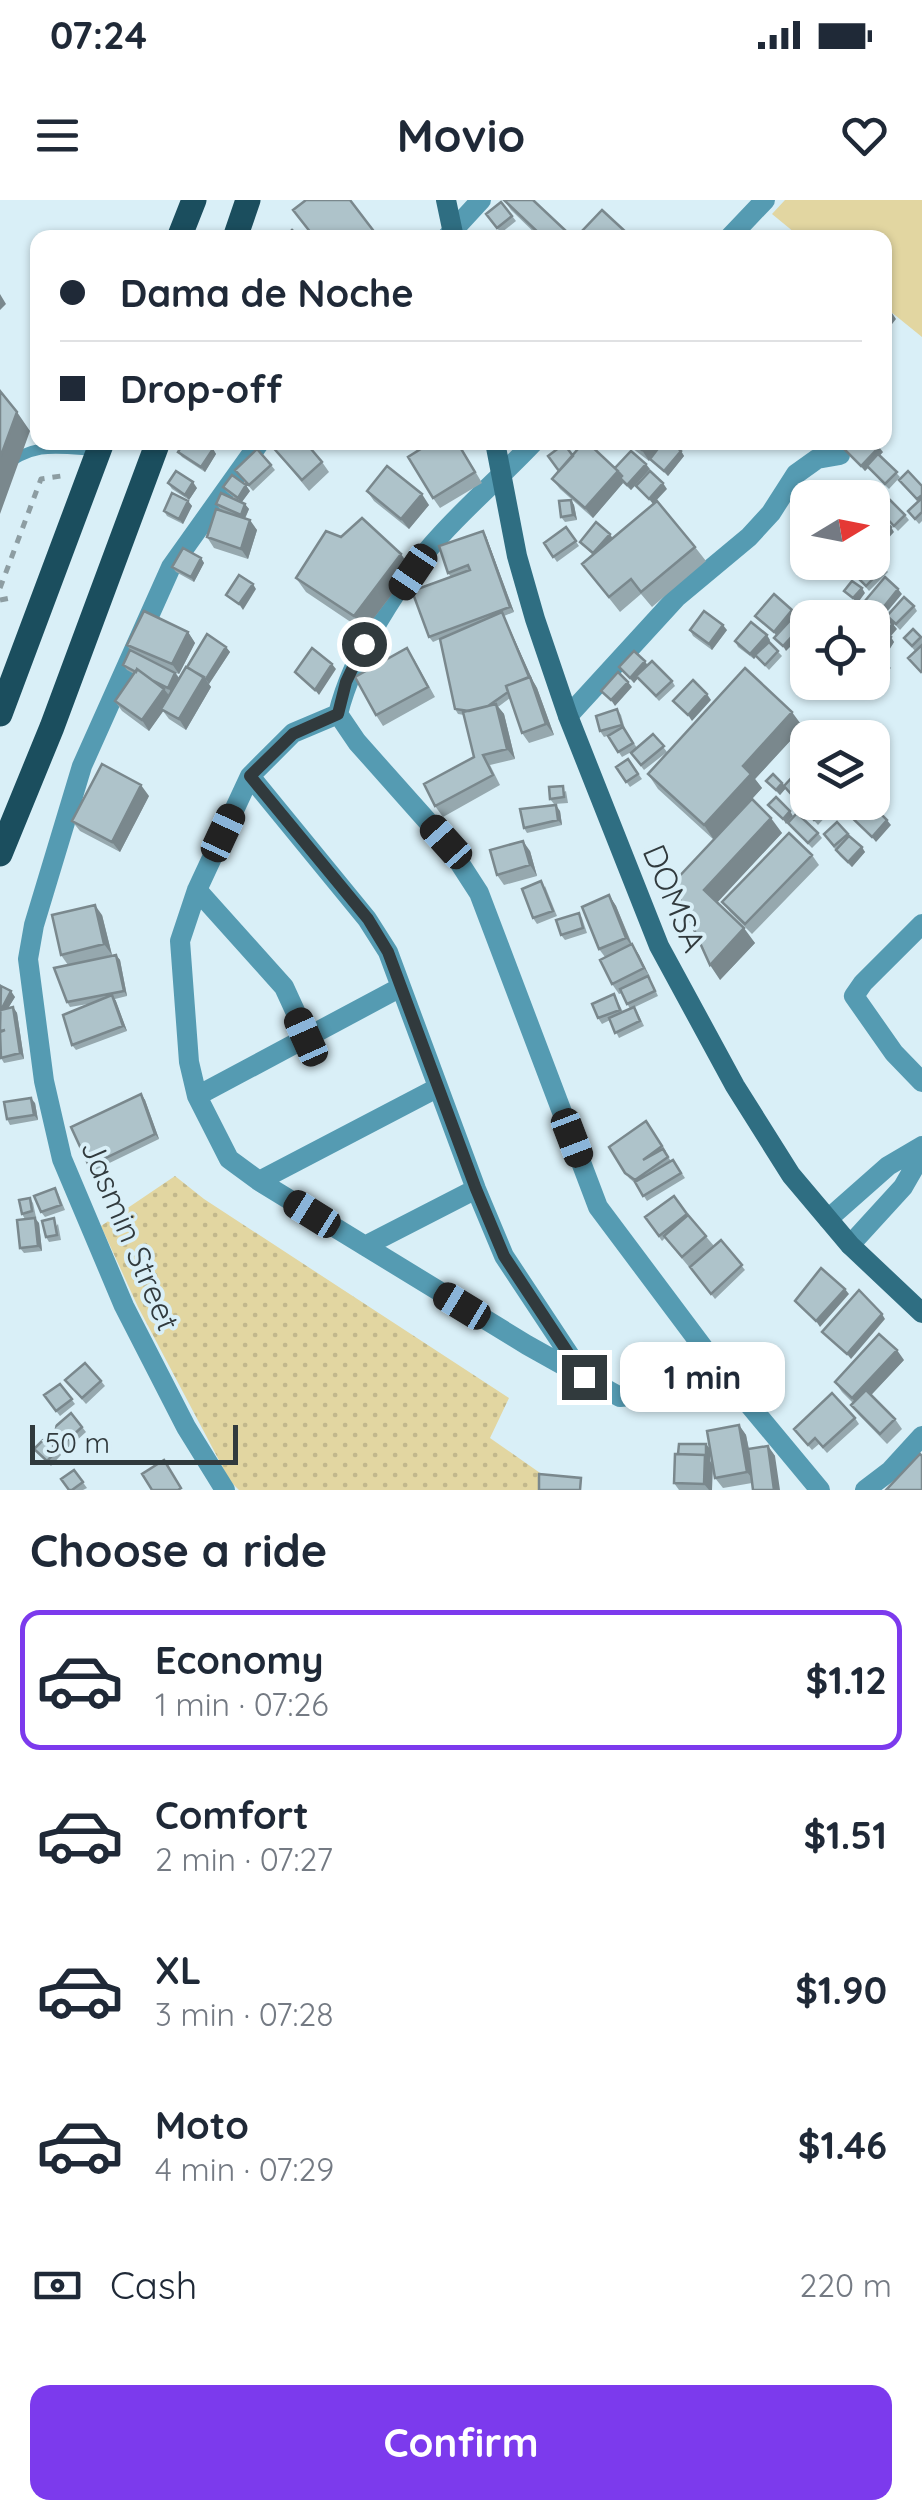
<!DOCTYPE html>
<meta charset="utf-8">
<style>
body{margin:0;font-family:Quicksand,sans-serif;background:#f2f2f3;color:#1f2937;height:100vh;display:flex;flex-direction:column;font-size:38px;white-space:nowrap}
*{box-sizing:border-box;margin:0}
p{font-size:32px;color:#747a83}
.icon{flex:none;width:55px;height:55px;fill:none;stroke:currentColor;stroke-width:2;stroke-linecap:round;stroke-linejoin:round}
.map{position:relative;height:1290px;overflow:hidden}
.details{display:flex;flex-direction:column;background:#fff;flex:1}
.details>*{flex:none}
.top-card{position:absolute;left:30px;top:30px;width:862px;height:220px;border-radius:20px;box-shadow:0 2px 8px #0004;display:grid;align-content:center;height:220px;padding:0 30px;background:#fff}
.needle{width:65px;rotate:80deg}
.controls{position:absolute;left:790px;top:280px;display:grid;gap:20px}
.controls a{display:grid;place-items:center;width:100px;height:100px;border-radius:20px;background:#fff;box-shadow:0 2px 8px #0004;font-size:50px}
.scale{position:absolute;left:30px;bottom:25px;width:208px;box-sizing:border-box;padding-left:10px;border:5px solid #313a3d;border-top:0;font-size:28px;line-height:35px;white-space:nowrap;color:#313a3d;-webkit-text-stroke:8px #d9eff7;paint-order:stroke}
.end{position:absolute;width:45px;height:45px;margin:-22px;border:12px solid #313a3d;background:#fff;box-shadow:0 0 0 5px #fff}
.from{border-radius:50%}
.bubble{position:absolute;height:70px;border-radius:20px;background:#fff;box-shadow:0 2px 8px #0004;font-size:32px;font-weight:800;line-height:70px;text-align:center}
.car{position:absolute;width:30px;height:60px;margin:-30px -15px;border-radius:12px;box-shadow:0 0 8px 2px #0007;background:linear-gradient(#222 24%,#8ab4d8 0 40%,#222 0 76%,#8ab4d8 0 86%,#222 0)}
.top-card b{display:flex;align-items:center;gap:35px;height:95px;font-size:38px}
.top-card b+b{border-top:2px solid #e0e1e3}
.top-card i{width:25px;height:25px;background:#1f2937}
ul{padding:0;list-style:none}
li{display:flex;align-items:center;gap:30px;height:140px;margin:0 20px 15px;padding:0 10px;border:5px solid transparent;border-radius:20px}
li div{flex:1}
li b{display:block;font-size:38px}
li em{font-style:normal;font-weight:800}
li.selected{border-color:#7c3aed}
li>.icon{width:90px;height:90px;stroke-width:1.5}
h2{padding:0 30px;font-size:45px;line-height:120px}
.pay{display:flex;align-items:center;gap:25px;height:110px;padding:0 30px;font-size:38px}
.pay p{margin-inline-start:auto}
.button{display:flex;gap:20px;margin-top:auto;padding:20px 30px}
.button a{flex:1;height:115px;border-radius:20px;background:#7c3aed;color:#fff;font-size:40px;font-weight:800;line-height:115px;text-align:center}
.status{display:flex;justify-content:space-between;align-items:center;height:70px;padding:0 50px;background:#fff;direction:ltr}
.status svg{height:28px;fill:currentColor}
header{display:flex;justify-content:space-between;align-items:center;height:130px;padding:0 30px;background:#fff;font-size:45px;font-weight:800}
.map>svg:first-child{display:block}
.grass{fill:url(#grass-dots)}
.park{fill:#e2d6a1}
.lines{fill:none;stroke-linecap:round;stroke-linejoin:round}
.path{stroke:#8d9da2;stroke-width:5;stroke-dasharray:8 8;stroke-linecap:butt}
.lane{stroke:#559bb2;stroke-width:11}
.street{stroke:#559bb2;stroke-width:20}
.secondary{stroke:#2f6e82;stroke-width:20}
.primary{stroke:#1b4e5e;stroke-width:25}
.wall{fill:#96a8ae}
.shaded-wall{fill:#7a888d}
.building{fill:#aec3ca;stroke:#7a888d;stroke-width:2.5}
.route{stroke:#313a3d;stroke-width:12}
.labels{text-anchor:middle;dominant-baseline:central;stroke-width:8;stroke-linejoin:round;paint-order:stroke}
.street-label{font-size:32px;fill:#313a3d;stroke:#d9eff7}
</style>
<div class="status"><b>07:24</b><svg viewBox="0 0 49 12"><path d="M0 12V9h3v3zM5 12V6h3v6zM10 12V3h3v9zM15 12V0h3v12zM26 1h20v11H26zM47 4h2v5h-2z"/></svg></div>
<header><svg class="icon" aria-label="menu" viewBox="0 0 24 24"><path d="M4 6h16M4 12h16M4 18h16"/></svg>Movio<svg class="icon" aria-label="heart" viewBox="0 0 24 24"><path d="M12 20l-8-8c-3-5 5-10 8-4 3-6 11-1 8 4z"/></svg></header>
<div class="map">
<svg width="922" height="1290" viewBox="0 0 922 1290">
<defs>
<pattern id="grass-dots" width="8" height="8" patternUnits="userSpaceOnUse" patternTransform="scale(2.5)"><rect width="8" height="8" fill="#e2d6a1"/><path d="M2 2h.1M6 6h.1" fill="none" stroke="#c2b88c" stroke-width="1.8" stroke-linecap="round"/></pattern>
</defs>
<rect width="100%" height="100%" fill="#d9eff7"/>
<path class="grass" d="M175,976L204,999L509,1198L490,1238L543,1275L542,1290H239L230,1281L138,1107L101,1026Z"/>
<path class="park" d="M785,0H922V137L885,107V38L800,37L772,14Z"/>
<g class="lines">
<path class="path" d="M0,388L41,279L61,276
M0,400L10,398"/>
<path class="lane" d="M0,269C35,241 57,248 99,251"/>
<path class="street" d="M446,38L481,0
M729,38L765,0
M534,242C504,274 470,303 441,335C400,379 352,456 338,514L357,542L446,642L479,693L598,1007L717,1166L820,1290
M338,514L293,533L250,576L197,690L180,741L189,862L197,896L229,959L259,981L527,1145L620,1197L669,1193L717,1166
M568,516L677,397L749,337L771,313L796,274L817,259L840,255
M250,576L367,719L388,752L476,989L504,1056L580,1171
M197,690L284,787L307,837
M922,724L863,783L854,796L894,853L922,882
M197,896L401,787
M259,981L437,888
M828,1019L888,966L922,946
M850,1045L903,987L922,954
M365,1046L476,989
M225,1290L186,1227L124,1106L62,959L44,881L28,759L34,725L82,566L171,367L260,242
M865,1290L890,1271L922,1236"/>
<path class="secondary" d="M446,0L454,38
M495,242L517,356L535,419L568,516L659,746L735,886L791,975L850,1045L922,1113"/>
<path class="primary" d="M179,38L194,0
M235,38L248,0
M0,514L102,242
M0,654L52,527L158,242"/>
</g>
<path class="wall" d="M504,0L567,32L571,38H540L511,10Z
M501,2L516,21L501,33L486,14Z
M458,242L482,283L440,308L433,298Z
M624,242H662L652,256L681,251L684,256L668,276L650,259L649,261Z
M270,244L322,262L329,272L309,291Z
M213,249L216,254L205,272L182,257L178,252Z
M844,249L883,252L880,255L900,277L889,289L868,268L865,271Z
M573,256L615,268L650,269L631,290L623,283L593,318L560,289L552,279Z
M271,265L275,270L253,291L239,275Z
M899,280L922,286V321L919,324L908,311L918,302Z
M168,283L197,288L189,300L172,289Z
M223,287L250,291L242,302L249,309L245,319L257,330L248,359L214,348L207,337L229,313L220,309L216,304L237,300L227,292Z
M367,291L429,305L409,329L374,301Z
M571,300L574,305L577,320L565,322L561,317Z
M188,301L192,306L183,324L167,316L164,311Z
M880,311L905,315L909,320L898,331Z
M566,327L579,346L557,362L544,343Z
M483,331L486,336L514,412L504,416L533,481L537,488L554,535L529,543L522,533L510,498L498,507L504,514L515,559L490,565L500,585L443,617L435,606L474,557L464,515L458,514L455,509L440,439L433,442L429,437L451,377L448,373Z
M341,337L401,354L411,369L364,431L306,392L296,378Z
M613,338L695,347L706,361L652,407L641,394L620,412L582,364L593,355L580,342Z
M201,358L204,363L194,382L176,372L172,367Z
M884,367L888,372L869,391L857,377Z
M914,406L917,411L900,430L887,416Z
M872,421L894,442L889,450L876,440L873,435Z
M913,429L922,438V445L915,451L904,438Z
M690,430H727L712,450L693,436Z
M188,432L195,443L179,474L176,473L179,478L226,447L230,452L209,484L208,483L211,487L186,530L169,519L163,511L149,531L122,511L115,501L134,474L127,470L123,465L130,450L127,445Z
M872,438L884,451L880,455L891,468L872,488L867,482H872Z
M770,440L769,442L782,456L769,470L756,456L754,459L738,447L735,441Z
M414,459L435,497L383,526L376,515Z
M648,465L672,481L675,486L659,501L638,478L634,483L619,467Z
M617,509L621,515L625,529L637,548L653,534L667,552L644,570L631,553L633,551L622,557L608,536L610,535L604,537L600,531Z
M803,527L755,579L762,588L752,599L782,633L717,702L755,743L720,780L714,640L658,589L648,574Z
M628,559L642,579L630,587L616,567Z
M766,581L782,583L808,602L826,608L829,613L818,625L786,588L780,595Z
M566,591L568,603L554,604L550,599Z
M149,596L120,652L80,631L72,621Z
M560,611L562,625L527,633L524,628Z
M837,622L865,652L852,667L840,656L824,634Z
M788,623L818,633L822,638L812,648Z
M530,651L537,676L504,685L497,675Z
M812,655L819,665L752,734L730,712L722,702Z
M545,686L557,716L537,724L533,718Z
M609,695L616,706L632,744L639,755L658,796L635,807L644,826L619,838L610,820L602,824L598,818L614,794L623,812L630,809L622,793L619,794L612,784L605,757L599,749Z
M579,713L582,718L587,733L565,740L561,735Z
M102,715L112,755L69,765L116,755L120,760L127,796L115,799L127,831L76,850L72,845L94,803L70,807L67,802L68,765L61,755Z
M0,787L15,797L8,808L13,807L17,813L24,859L4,863L1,858Z
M141,894L145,900L159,939L93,971L89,966Z
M35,903L38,920L10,925L7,919Z
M646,921L666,951V954L671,961L673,960L685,978L647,1001L636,984L629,978L609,947Z
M58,993L65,1010L45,1017L41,1012Z
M30,998L33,1003L36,1017L27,1019L39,1023L42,1051L24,1053L20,1048L25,1019L22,1014Z
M688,1015L714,1046L689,1067L665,1038L662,1041L645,1017Z
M58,1024L61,1040L49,1042L46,1037Z
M721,1040L745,1070L715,1099L690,1067Z
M904,1160L871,1195L895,1219L902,1229L887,1244L859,1215L851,1205L853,1203L842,1192L835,1182Z
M65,1180L101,1181L105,1186L86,1204Z
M60,1184L75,1204L60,1216L44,1195Z
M71,1213L86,1232L64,1252L48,1233Z
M855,1218L859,1224L827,1253L819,1244L812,1250L794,1229Z
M739,1225L746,1235L749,1249L768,1246L775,1256L752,1283L723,1288L715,1278Z
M706,1244L710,1249L712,1290H679L674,1283L678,1254Z
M34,1249L58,1250L61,1255L51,1266Z
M74,1270L87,1288L83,1290H69Z"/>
<path class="shaded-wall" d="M0,94L6,104L0,110Z
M886,104L896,119L885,133V105Z
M17,212L30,231L0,314V258Z
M647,242H662L649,261L642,250Z
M879,247L883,252L865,271L861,266Z
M213,249L216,254L205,272L201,267Z
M681,251L684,256L668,276L664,271Z
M646,264L650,269L631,290L627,285Z
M618,271L626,281L620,278L623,283L593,318L585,308Z
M193,282L197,288L189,300L185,295Z
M663,283L667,289L653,304L649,299Z
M246,285L250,291L241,303L238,298Z
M422,294L429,305L409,329L401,319Z
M571,300L574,305L577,320L573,315Z
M188,301L192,306L183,324L179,319Z
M878,302L882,307L872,318V308Z
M245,304L249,309L244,320L241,315Z
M250,320L257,330L248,359L241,349Z
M891,327L894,332L875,353L872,347Z
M483,331L486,336L514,412L510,407Z
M610,334L613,339L597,358L593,353Z
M401,354L411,369L364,431L354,416Z
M201,358L204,363L194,382L191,377Z
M253,384L256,389L243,410L239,404Z
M862,388L865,393L857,404L853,398Z
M898,389L902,394L881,419L878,414Z
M792,410L796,415L777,437L774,432Z
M502,412L533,481L537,488L554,535L546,524Z
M806,421L808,429L786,451L783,446Z
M893,424L897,429L891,436L887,430Z
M723,425L727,430L712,450L709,444Z
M188,432L195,443L179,474L172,464Z
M767,435L770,440L754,459L750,454Z
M891,437L894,442L889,450L885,444Z
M880,445L884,451L872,462V453Z
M226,447L230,452L209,484L206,479Z
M645,461L648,466L634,483L630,478Z
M332,464L336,469L319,495L315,490Z
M175,473L179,478L172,493L168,488Z
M204,477L211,487L186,530L179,519Z
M628,482L632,487L615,506L611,500Z
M164,489L172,499L149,531L142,520Z
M707,494L711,500L692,521L688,515Z
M496,504L504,514L515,559L507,549Z
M792,512L803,527L755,579L762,588L714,640L704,625L743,566Z
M782,583L786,588L780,595L776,590Z
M141,585L149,596L120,652L112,642Z
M556,605L560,611L562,625L558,620Z
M790,611L793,616L786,624L783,619Z
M771,618L782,633L715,705L704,690Z
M887,620L891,625L876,642L872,637Z
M523,641L530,651L537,676L530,665Z
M862,647L865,652L852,667L848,662Z
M609,695L616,706L633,748L626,738Z
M95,705L102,715L112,755L104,744Z
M744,728L755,743L720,780L710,765Z
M632,744L639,755L651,779L644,768Z
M116,755L120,760L127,796L124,791Z
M11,791L15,797L4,815L1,810Z
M112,795L116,801L127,831L123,826Z
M13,807L17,813L24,859L20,853Z
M141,894L145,900L159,939L155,934Z
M31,898L35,903L38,920L34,915Z
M35,1018L39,1023L42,1051L38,1046Z
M845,1089L849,1094L820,1127L816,1121Z
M882,1114L885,1119L851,1159L847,1154Z
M897,1150L904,1160L859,1208L852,1198Z
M739,1225L746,1235L755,1282L747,1272Z
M706,1244L710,1249V1261L713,1265L712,1290H709L704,1284Z
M768,1246L775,1256L780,1290H774Z"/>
<path class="building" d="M306,0H350L379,38H315L293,10Z
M504,0H533L567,32L563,38H544Z
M501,2L512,16L497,28L486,14Z
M602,10L629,35L627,38H591L583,30Z
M292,30L300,38H284Z
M0,191L17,212L0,258Z
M184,242H203L213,249L201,267L178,252Z
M271,242H305L322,262L302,280L270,244Z
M432,242H457L475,272L433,298L408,257Z
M584,242H587L618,271L585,308L552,279Z
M631,242H647L642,250Z
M663,242H671L681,251L664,271L650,259Z
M850,242H875L879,247L861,266L844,249Z
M564,244L573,256L559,271L548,256Z
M257,249L271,265L249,285L235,270Z
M631,251L646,264L627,285L620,278L622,276L615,268Z
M878,254L897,272L885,284L867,266Z
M387,266L422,294L401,319L367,291Z
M176,271L193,282L185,295L168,283Z
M650,271L663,283L649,299L636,286Z
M908,271L922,286V295L917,299L899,280Z
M232,275L246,285L238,298L223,287Z
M172,293L188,301L179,319L164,311Z
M221,293L245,304L241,315L216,304Z
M870,294L878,302L872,308V298H867Z
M922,298V312L915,319L908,311Z
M571,300L573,315L561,317L559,301Z
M890,300L905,315L894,326L880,311Z
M657,301L695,347L641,392L631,379L609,397L582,364Z
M216,309L250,320L241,349L207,337Z
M879,316L891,327L872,347V322Z
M362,318L401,354L354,416L296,378L326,331L341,337Z
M596,322L610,334L593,353L580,342Z
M566,327L576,341L553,357L544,343Z
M483,331L510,407L429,437L412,391L470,370L468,365L448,373L439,346Z
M183,348L201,358L191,377L172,367Z
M875,358L884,367L866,386L857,377Z
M239,375L253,384L239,404L226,395Z
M885,377L898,389L878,414L864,402Z
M852,381L862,388L853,398L844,391Z
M774,394L792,410L774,432L755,416Z
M904,397L914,406L896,424L887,416Z
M860,409L869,418H852Z
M144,411L188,432L172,464L127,445Z
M704,411L723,425L709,444L690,430Z
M826,411L832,418H820Z
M502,412L529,477L506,486L508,492L488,506L469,511L455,509L440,439Z
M797,413L806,421L783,446L774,438Z
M882,415L893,424L887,430L877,421Z
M751,422L767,435L750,454L735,441Z
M878,427L891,437L885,444L873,435Z
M913,429L921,437L912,446L904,438Z
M207,434L226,447L206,479L187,467Z
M872,438L880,445L872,453Z
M769,442L778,451L765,465L755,455Z
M922,445V471L921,472L908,458Z
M312,448L332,464L315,490L295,472Z
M407,448L428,487L376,515L355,477Z
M130,450L175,473L168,488L152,480L137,469L136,472L123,465Z
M634,451L645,461L630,478L619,467Z
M877,453L887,463L872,478V457Z
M652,461L672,481L656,496L636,476Z
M186,467L204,477L179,519L161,509Z
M745,468L792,512L743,566L751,574L704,625L648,574Z
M137,469L164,489L142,520L115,501Z
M618,472L628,482L611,500L601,491Z
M530,477L546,524L522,533L506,486Z
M693,480L707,494L688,515L673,501Z
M496,504L507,549L483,555L493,575L435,606L424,584L474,557L463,512Z
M617,509L622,525L600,531L596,516Z
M623,527L633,543L618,552L608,536Z
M653,534L664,546L641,565L631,553Z
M808,556V572L800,564Z
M628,559L638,574L626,582L616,567Z
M102,564L141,585L112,642L72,621Z
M796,573L808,584V602H820L826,608L814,620L784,586Z
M773,574L782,583L776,590L766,581Z
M563,586L564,597L550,599L549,587Z
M776,597L790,611L783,619L768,605Z
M752,599L771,618L704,690L744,728L710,765L673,683Z
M855,602H869L887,620L872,637L846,612Z
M556,605L558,620L524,628L520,609Z
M797,613L818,633L808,643L788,623Z
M837,622L848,634L834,646L824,634Z
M789,633L812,655L745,724L722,702Z
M849,636L862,647L848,662L836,650Z
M523,641L530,665L497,675L490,650Z
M541,681L553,711L533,718L522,689Z
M609,695L626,738L599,749L582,707Z
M95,705L104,744L61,755L52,715Z
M579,713L583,728L561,735L556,720Z
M632,744L644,768L612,784L600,760Z
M116,755L124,791L67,802L54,768Z
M648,776L655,791L627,804L620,789Z
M1,786L11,791L1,810L13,807L20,853L1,858L0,832L5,830L0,831Z
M614,794L620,810L598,818L592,804Z
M112,795L123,826L72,845L63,815Z
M634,807L640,821L615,833L609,818Z
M141,894L155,934L89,966L71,927Z
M31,898L34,915L7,919L4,902Z
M646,921L662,946L643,960L663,949L668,957L635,980L625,973L609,947Z
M673,960L681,973L643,996L635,982Z
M55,988L61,1005L41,1012L34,996Z
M674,996L687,1014L659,1036L645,1017Z
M30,998L32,1011L22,1014L19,1000Z
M688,1015L706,1036L682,1057L664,1036Z
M35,1018L38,1046L20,1048L17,1020Z
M54,1018L57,1035L46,1037L42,1021Z
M721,1040L742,1065L711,1094L690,1067Z
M821,1068L845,1089L816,1121L795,1101Z
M859,1090L882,1114L847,1154L822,1132Z
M879,1134L897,1150L852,1198L835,1182Z
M85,1163L101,1181L82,1198L65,1180Z
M60,1184L72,1199L56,1211L44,1195Z
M866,1190L895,1219L880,1234L851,1205Z
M832,1193L855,1218L823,1247L815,1238L808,1245L794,1229Z
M71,1213L82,1227L60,1247L48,1233Z
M739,1225L747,1272L715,1278L707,1231Z
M45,1238L58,1250L47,1261L34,1249Z
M679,1244H706V1256L705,1255L678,1254Z
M768,1246L774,1290H753L748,1249Z
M675,1254L705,1255L704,1284L674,1283Z
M920,1254L922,1256V1290H886Z
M164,1260L181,1288L178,1290H152L142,1274Z
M74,1270L83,1282L72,1290H69L61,1279Z
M539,1274L581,1278L580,1290H539Z"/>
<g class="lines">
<path class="route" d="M364,444L346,482L338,514L293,534L250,576L368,719L388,752L476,989L504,1056L584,1177"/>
</g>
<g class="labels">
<g class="street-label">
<text transform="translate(675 698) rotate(67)">DOMSA</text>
<text transform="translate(131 1035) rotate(67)">Jasmin Street</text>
</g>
</g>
</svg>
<div class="controls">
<a><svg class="needle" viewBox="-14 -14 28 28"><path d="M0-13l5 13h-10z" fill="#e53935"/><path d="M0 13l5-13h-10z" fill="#747a83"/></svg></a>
<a><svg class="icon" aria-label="locate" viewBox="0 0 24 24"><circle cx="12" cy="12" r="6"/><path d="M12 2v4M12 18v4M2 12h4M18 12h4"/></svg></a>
<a><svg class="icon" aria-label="layers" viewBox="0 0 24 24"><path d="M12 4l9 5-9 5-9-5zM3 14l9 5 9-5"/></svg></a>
</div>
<div class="scale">50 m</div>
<i class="end from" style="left:364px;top:444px"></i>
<i class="end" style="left:584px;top:1177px"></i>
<div class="bubble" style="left:620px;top:1142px;width:165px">1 min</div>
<i class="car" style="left:413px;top:372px;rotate:214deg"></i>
<i class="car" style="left:223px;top:633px;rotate:25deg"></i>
<i class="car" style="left:446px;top:642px;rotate:318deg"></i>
<i class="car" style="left:306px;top:837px;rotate:336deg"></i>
<i class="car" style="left:572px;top:938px;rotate:159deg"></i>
<i class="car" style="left:312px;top:1014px;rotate:302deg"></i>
<i class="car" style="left:462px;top:1106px;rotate:301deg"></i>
<div class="top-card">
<b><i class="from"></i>Dama de Noche</b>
<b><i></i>Drop-off</b>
</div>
</div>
<section class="details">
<h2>Choose a ride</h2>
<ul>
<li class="selected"><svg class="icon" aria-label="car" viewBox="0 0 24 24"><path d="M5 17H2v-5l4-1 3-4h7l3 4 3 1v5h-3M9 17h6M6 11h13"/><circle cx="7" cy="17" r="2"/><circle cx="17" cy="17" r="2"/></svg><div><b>Economy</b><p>1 min · 07:26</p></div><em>$1.12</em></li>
<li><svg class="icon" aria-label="car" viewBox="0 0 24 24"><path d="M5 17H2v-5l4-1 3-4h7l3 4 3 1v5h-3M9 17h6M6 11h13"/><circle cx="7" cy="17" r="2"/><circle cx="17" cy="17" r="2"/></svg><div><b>Comfort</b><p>2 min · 07:27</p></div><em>$1.51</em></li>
<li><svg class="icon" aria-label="car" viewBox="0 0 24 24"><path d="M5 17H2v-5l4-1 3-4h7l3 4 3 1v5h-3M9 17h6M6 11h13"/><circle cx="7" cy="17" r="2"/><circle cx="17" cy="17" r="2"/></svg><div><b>XL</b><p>3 min · 07:28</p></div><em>$1.90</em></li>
<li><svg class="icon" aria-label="car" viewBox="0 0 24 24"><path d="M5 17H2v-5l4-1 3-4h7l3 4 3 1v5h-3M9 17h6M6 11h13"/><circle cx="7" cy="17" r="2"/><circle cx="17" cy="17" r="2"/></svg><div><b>Moto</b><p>4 min · 07:29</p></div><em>$1.46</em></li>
</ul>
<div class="pay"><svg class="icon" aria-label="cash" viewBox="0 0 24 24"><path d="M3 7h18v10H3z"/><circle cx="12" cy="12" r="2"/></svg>Cash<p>220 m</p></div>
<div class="button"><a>Confirm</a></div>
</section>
